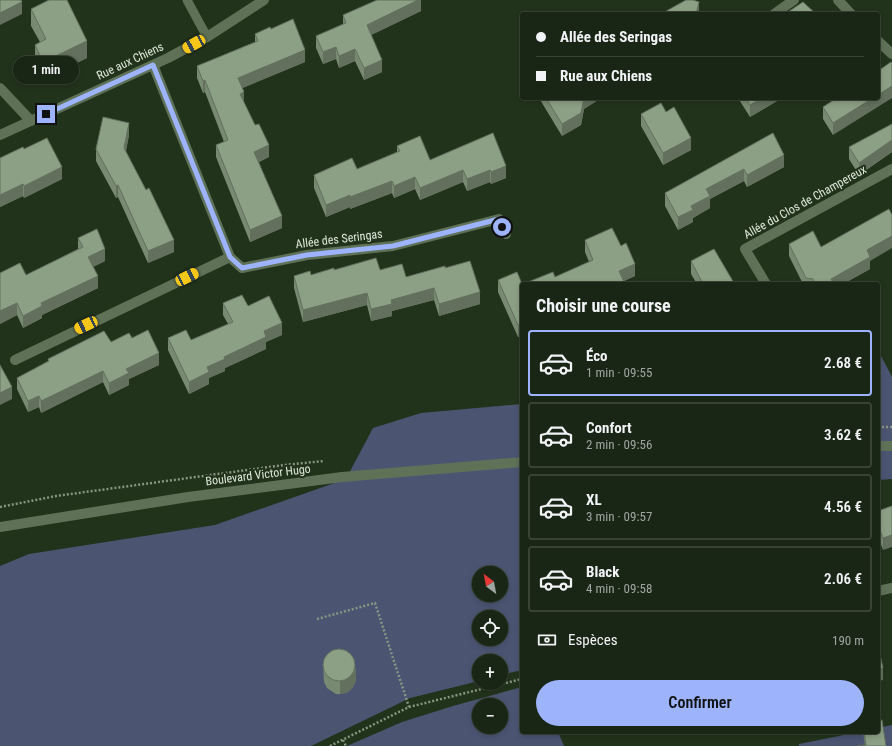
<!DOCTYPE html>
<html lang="fr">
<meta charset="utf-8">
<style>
body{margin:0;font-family:"Roboto Condensed",sans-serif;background:#273222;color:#f1f3f6;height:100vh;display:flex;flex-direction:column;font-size:15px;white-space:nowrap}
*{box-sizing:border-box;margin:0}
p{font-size:13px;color:#9fa5a0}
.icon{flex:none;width:22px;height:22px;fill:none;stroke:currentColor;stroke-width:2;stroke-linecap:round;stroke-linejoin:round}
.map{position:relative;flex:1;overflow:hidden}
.panel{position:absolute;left:520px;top:282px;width:360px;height:452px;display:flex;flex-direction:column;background:#1a2615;border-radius:4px;box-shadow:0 2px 6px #0003,0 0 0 1px #384334}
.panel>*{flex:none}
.banner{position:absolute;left:520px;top:12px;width:360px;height:88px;border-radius:4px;box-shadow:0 2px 6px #0003,0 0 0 1px #384334;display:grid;align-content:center;height:88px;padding:0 16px;background:#1a2615}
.needle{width:26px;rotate:328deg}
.controls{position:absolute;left:472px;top:566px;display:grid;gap:8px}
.controls a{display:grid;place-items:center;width:36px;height:36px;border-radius:50%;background:#1a2615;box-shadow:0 2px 6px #0003,0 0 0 1px #384334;font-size:20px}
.end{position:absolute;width:18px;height:18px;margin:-9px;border:5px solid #9db4fd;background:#111;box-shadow:0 0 0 2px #111}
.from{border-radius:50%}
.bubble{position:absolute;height:28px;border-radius:14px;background:#1a2615;box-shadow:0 2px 6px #0003,0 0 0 1px #384334;font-size:13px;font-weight:600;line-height:28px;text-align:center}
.car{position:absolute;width:12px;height:24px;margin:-12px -6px;border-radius:5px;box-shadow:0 0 3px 1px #0007;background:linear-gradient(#f5c518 24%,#345 0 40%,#f5c518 0 76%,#345 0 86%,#f5c518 0)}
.banner b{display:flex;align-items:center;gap:14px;height:38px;font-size:15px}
.banner b+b{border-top:1px solid #384334}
.banner i{width:10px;height:10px;background:#f1f3f6}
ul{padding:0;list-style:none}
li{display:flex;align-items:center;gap:12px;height:66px;margin:0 8px 6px;padding:0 8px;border:2px solid #384334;border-radius:4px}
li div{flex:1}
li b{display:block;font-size:15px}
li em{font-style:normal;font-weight:600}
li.active{border-color:#9db4fd}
li>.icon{width:36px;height:36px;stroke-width:1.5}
h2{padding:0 16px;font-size:18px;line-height:48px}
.pay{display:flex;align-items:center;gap:10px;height:44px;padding:0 16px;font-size:15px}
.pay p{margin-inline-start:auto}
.button{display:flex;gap:8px;margin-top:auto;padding:8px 16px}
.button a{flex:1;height:46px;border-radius:24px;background:#9db4fd;color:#111;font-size:16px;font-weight:600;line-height:46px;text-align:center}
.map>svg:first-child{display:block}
.green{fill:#4b5572;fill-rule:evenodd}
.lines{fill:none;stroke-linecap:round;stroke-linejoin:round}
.path{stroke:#879582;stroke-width:2.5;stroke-dasharray:2 2;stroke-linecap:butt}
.service{stroke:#5f7258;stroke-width:9}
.minor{stroke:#5f7258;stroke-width:10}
.secondary{stroke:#5f7258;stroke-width:10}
.wall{fill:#788a72}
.shaded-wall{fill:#62705d}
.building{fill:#8ca085;stroke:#62705d}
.route{stroke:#9db4fd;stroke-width:5}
.labels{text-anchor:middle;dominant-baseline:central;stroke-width:4;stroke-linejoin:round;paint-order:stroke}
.street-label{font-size:12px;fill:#dde8d9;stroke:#22331c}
</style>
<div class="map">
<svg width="892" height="746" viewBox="0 0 892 746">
<rect width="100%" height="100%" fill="#22331c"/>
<path class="green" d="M878,350L892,377V479L878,480Z
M522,404V670L501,675V661H479V681L410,698L311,746H0V566L29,554L215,525L346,479L373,428L421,413ZM479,573H501V595H479ZM479,617H501V639H479Z
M522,687V732H558L564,746H347L402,722L453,706ZM479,705H501V727H479Z
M892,725V746H799V744L859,732H878V728Z"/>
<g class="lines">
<path class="path" d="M878,427H892
M0,507L56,496L284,465L324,461
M317,619L375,603L409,707
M343,740L346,746
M330,746L409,707L522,679"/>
<path class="service" d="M187,0L207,37"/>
<path class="minor" d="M838,0L851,14
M774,14L794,0
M878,41L892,54
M153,65L230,257L242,268L307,255L393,246L499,219L506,234
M0,88L31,121
M0,135L168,58L207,37L264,0
M766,284L745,249L892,169
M15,360L230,257
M878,591L892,588"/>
<path class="secondary" d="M878,446H892
M0,527L188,497L342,477L522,462"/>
</g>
<path class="wall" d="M421,0V11L371,35L382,72L364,80L355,61L339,68L336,59L323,64L316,48V36L343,24V15Z
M31,9L87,58L43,79L35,62V45L40,42L31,26Z
M271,29L305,62L242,88L244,102L269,157L259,162L282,228L250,242L216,157V145L224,142L205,92L203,93L197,78V66L255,42V34Z
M539,98H601L584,109L581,125L562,136Z
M738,98H782L750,117Z
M837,98L833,135L823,119V107Z
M666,112L691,150L663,165L641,126V114Z
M892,124V152L859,175L849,159V147Z
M493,133L506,178L491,184L490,182L467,191L463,182L420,200L415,189L394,198L392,193L350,209V207L326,217L314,188V175L357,169L397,152V146L430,160Z
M773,133L784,167L747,187L744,181L710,199V208L693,218V222L678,230L665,206V193Z
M129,135L126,151L174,252L148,263L118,197L116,198L96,161V149Z
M24,149L62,179L24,198L23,196L0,207V158Z
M78,238L105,261L93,267L98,288L42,315V318L23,328L17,315L0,324V273L26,275L78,249Z
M585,240L635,276L624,281L555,277L589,262L585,252Z
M789,244L821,247L870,261V269L843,284H803L789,256Z
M691,261L734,284H697L691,274Z
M445,268L480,304L439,316L434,300L392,311V316L371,321L367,305L303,322L294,288V276L311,275L334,270H380L406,277Z
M498,280L522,284V335L518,337L498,292Z
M223,303L248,306L282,335L266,342V349L225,368V371L209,378V384L189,394L168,350V338L191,340L228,324L223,315Z
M132,338L159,365L129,379V385L109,395L103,382L41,413L39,407L28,412L17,389V378L48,361V359L111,342Z
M892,506L883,550L878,536V511Z
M323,663L356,680L353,687L348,692L340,694H336L327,688L324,682Z
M863,732H878L886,746L865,745Z"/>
<path class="shaded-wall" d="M418,0H421V11L367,37V25Z
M22,2V14L0,25V13Z
M699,2V14H696Z
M87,41V58L43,79V62Z
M336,47V59L323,64V52Z
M355,49V61L339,68V56Z
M305,50V62L238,90V78Z
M382,60V72L364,80V68Z
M205,80V92L203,93V81Z
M892,86V98L833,135V123L873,98H878V95Z
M244,92V104L240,94Z
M584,98H601L584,109L581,125L562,136V124Z
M762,98H782L750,117V105Z
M129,123V135L124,160V148Z
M691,138V150L663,165V153Z
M892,140V152L859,175V163Z
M269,145V157L254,164V152Z
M784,155V167L747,187V175Z
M506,166V178L491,184V172Z
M62,167V179L24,198V186Z
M744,169V181L710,199V208L693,218V222L678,230V217L691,206L706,189Z
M463,170V182L420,200V188Z
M490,170V182L467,191V179Z
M415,177V189L394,198V186Z
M392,181V193L350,209V197Z
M23,184V196L0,207V195Z
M118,185V197L116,198V186Z
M350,195V207L326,217V205Z
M282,216V228L250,242V230Z
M892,236V248L870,261V269L843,284H831V279L867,250Z
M174,240V252L148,263V251Z
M105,249V261L88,269V257Z
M635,264V276L619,283V271Z
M98,276V288L42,315V318L23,328V316L41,303Z
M434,288V300L392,311V316L371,321V309L391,300Z
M480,292V304L439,316V304Z
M367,293V305L303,322V310Z
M17,303V315L0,324V311Z
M282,323V335L266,342V349L225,368V371L209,378V384L189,394V382L207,367L264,331Z
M522,323V335L518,337V325Z
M159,353V365L129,379V385L109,395V383L126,369Z
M103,371V382L41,413V401Z
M12,387V399L0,405V393Z
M39,396V407L28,412V401Z
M892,535V547L883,550V538Z
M356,668V680L353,687L348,692L340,694V682Z
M883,668V680L878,681V669Z"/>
<path class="building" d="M0,0H21L22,2L0,13Z
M49,0H67L87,41L43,62L35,45L46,39L31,9Z
M377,0H418L367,25L382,60L364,68L355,49L339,56L336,47L323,52L316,36L346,23L343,15Z
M686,0H693L699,2L696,14H661Z
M803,2L816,14H785Z
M293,19L305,50L238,78L244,92L240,94L255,125L259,124L269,145L254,152L282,216L250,230L216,145L228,140L205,80L203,81L197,66L258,41L255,34L270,27L271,29Z
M891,62L892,63V86L878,95V71Z
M546,98H584L581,113L562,124Z
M746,98H762L750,105Z
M837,98H873L833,123L823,107Z
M661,103L666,112L674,107L691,138L663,153L641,114Z
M103,117L129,123L124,148L146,190L149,188L174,240L148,251L118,185L116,186L96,149Z
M892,124V140L859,163L849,147Z
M493,133L506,166L491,172L490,170L467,179L463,170L420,188L415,177L394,186L392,181L350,197V195L326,205L314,175L352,158L357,169L400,151L397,146L420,136L430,160Z
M773,133L784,155L747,175L744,169L706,189L710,196L691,206L693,210L678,217L665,193Z
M47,138L62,167L24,186L23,184L0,195V158L23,147L24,149Z
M889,209L892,215V236L867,250L870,257L831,279L834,284H815L813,279L806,278L789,244L813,231L821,247Z
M612,228L621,246L626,243L635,264L619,271L625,284H523L553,272L555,277L593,260L585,240Z
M97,229L105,249L88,257L98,276L41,303L42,306L23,316L17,303L0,311V273L20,263L26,275L83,247L78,238Z
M714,249L734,283L731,284H703L691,261Z
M376,258L380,270L402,264L406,277L445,266V268L470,261L480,292L439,304L434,288L391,300L392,304L371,309L367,293L303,310L294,276L310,271L311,275L334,268V270Z
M517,272L522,284V323L518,325L498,280Z
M242,295L248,306L269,296L282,323L264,331L266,337L224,357L225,359L207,367L209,372L189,382L168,338L186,330L191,340L233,322L223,303Z
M148,330L159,353L126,369L129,373L109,383L103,371L41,401L39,396L28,401L17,378L49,361L48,359L104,331L111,342L129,333L132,338Z
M0,365L12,387L0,393Z
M892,506V535L883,538L878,524V511Z
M878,646L883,668L878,669Z
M323 665a16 16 0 1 1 32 0a16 16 0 1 1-32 0Z
M882,720L886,746H857L866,745L864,732H878V721Z"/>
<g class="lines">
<path class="route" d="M46,114L153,65L230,257L242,268L307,255L393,246L499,219L502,227"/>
</g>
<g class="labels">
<g class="street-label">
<text transform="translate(130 61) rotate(-25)">Rue aux Chiens</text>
<text transform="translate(805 202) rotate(-29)">Allée du Clos de Champereux</text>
<text transform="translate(339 239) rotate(-7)">Allée des Seringas</text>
<text transform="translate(258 475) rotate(-7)">Boulevard Victor Hugo</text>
</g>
</g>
</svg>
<div class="controls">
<a><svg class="needle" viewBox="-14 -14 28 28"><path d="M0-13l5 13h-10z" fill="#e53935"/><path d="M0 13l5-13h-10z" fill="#9fa5a0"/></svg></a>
<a><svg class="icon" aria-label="locate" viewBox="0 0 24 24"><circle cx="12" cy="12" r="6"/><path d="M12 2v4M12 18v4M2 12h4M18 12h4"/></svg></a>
<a>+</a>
<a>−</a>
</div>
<i class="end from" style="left:502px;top:227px"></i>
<i class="end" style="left:46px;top:114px"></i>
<div class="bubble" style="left:13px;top:56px;width:66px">1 min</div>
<i class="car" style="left:194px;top:44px;rotate:241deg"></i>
<i class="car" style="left:187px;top:277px;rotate:64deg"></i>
<i class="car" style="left:86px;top:325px;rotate:245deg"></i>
<div class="banner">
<b><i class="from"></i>Allée des Seringas</b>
<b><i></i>Rue aux Chiens</b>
</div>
<section class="panel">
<h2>Choisir une course</h2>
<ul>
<li class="active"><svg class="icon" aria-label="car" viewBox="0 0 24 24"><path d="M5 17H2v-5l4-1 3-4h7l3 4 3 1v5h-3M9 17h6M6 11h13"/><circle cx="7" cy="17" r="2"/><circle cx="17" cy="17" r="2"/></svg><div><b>Éco</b><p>1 min · 09:55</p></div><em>2.68 €</em></li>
<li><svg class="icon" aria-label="car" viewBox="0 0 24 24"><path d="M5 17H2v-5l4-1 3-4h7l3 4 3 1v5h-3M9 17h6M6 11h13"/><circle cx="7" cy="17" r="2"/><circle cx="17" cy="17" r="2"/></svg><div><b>Confort</b><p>2 min · 09:56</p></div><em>3.62 €</em></li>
<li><svg class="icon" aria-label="car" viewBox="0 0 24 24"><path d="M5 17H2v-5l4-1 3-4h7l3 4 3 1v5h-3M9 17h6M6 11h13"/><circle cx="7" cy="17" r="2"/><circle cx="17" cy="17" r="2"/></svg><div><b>XL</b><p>3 min · 09:57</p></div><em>4.56 €</em></li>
<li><svg class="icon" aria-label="car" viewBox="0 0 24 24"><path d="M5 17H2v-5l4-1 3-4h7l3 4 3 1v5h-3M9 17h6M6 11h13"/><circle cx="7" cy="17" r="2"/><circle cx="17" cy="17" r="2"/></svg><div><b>Black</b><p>4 min · 09:58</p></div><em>2.06 €</em></li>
</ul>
<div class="pay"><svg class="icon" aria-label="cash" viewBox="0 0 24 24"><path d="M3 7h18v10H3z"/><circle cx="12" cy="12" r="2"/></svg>Espèces<p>190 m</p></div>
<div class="button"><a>Confirmer</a></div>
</section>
</div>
